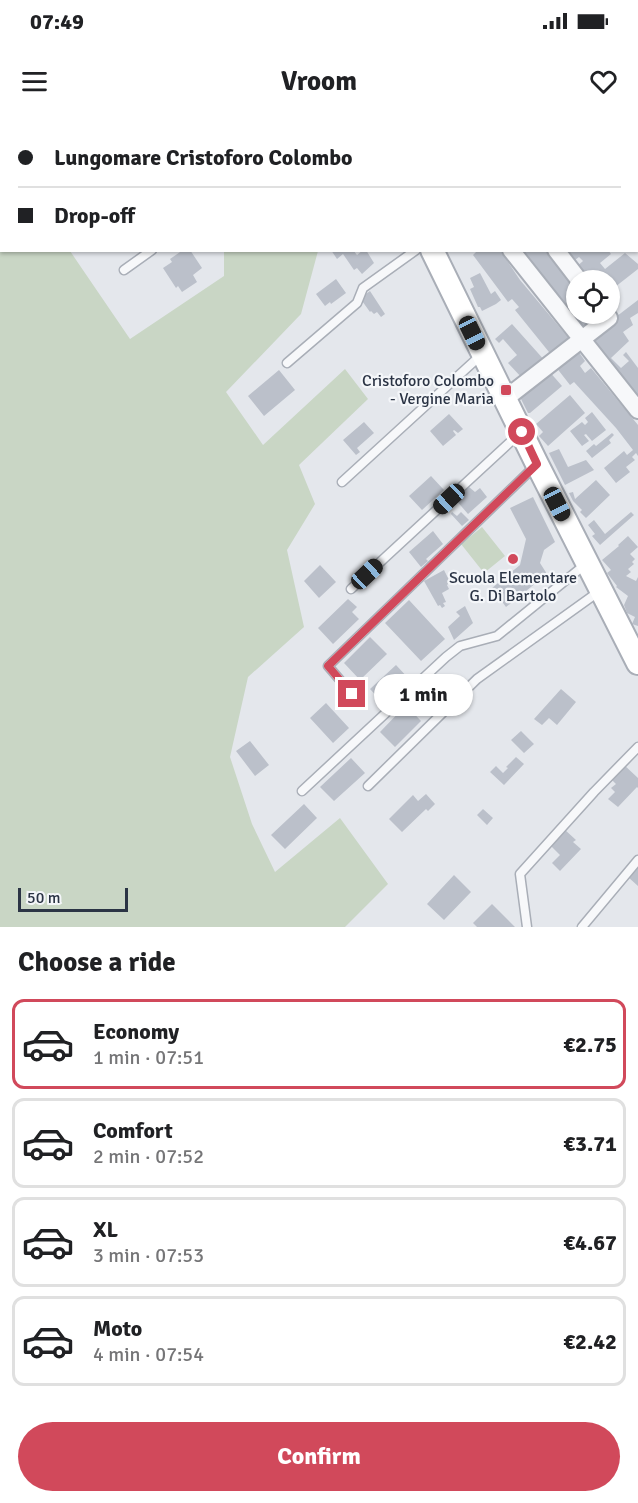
<!DOCTYPE html>
<meta charset="utf-8">
<style>
body{margin:0;font-family:Signika,sans-serif;background:#f2f2f2;color:#202124;height:100vh;display:flex;flex-direction:column;font-size:22px;white-space:nowrap}
*{box-sizing:border-box;margin:0}
p{font-size:20px;color:#757577}
.icon{flex:none;width:33px;height:33px;fill:none;stroke:currentColor;stroke-width:2;stroke-linecap:round;stroke-linejoin:round}
.map{position:relative;height:807px;overflow:hidden}
.drawer{display:flex;flex-direction:column;background:#fff;flex:1}
.drawer>*{flex:none}
.top-card{position:absolute;left:0px;top:0px;width:639px;height:132px;box-shadow:0 2px 4px #0004;display:grid;align-content:center;height:132px;padding:0 18px;background:#fff}
.tools{position:absolute;left:566px;top:150px;display:grid;gap:12px}
.tools a{display:grid;place-items:center;width:54px;height:54px;border-radius:50%;background:#fff;box-shadow:0 2px 4px #0004;font-size:30px}
.scale{position:absolute;left:18px;bottom:15px;width:110px;box-sizing:border-box;padding-left:6px;border:3px solid #2b3445;border-top:0;font-size:16px;line-height:21px;white-space:nowrap;color:#2b3445;-webkit-text-stroke:4px #f4f6f9;paint-order:stroke}
.end{position:absolute;width:27px;height:27px;margin:-14px;border:8px solid #d1495b;background:#fff;box-shadow:0 0 0 3px #fff}
.from{border-radius:50%}
.bubble{position:absolute;height:42px;border-radius:21px;background:#fff;box-shadow:0 2px 4px #0004;font-size:20px;font-weight:700;line-height:42px;text-align:center}
.car{position:absolute;width:18px;height:36px;margin:-18px -9px;border-radius:8px;box-shadow:0 0 4px 2px #0007;background:linear-gradient(#222 24%,#8ab4d8 0 40%,#222 0 76%,#8ab4d8 0 86%,#222 0)}
.top-card b{display:flex;align-items:center;gap:21px;height:57px;font-size:22px}
.top-card b+b{border-top:2px solid #e0e0e0}
.top-card i{width:15px;height:15px;background:#202124}
ul{padding:0;list-style:none}
li{display:flex;align-items:center;gap:18px;height:90px;margin:0 12px 9px;padding:0 6px;border:3px solid #e0e0e0;border-radius:12px}
li div{flex:1}
li b{display:block;font-size:22px}
li em{font-style:normal;font-weight:700}
li.selected{border-color:#d1495b}
li>.icon{width:54px;height:54px;stroke-width:1.5}
h2{padding:0 18px;font-size:27px;line-height:72px}
.action{display:flex;gap:12px;margin-top:auto;padding:12px 18px}
.action a{flex:1;height:69px;border-radius:36px;background:#d1495b;color:#fff;font-size:24px;font-weight:700;line-height:69px;text-align:center}
.status{display:flex;justify-content:space-between;align-items:center;height:42px;padding:0 30px;background:#fff;direction:ltr}
.status svg{height:16px;fill:currentColor}
header{display:flex;justify-content:space-between;align-items:center;height:78px;padding:0 18px;background:#fff;font-size:27px;font-weight:700}
.map>svg:first-child{display:block}
.green{fill:#c9d6c5}
.building{fill:#bbc0ca}
.lines{fill:none;stroke-linecap:round;stroke-linejoin:round}
.lane-casing{stroke:#a9aeb7;stroke-width:11}
.street-casing{stroke:#a9aeb7;stroke-width:20}
.secondary-casing{stroke:#a9aeb7;stroke-width:26}
.lane{stroke:#f7f8fa;stroke-width:8}
.street{stroke:#f7f8fa;stroke-width:16}
.secondary{stroke:#fff;stroke-width:22}
.route{stroke:#d1495b;stroke-width:8}
.poi-dot{fill:#d1495b;stroke:#f4f6f9;stroke-width:2}
.labels{text-anchor:middle;dominant-baseline:central;stroke-width:4.5;stroke-linejoin:round;paint-order:stroke}
.poi-label{font-size:16px;fill:#2b3445;stroke:#f4f6f9;text-anchor:end}
</style>
<div class="status"><b>07:49</b><svg viewBox="0 0 49 12"><path d="M0 12V9h3v3zM5 12V6h3v6zM10 12V3h3v9zM15 12V0h3v12zM26 1h20v11H26zM47 4h2v5h-2z"/></svg></div>
<header><svg class="icon" aria-label="menu" viewBox="0 0 24 24"><path d="M4 6h16M4 12h16M4 18h16"/></svg>Vroom<svg class="icon" aria-label="heart" viewBox="0 0 24 24"><path d="M12 20l-8-8c-3-5 5-10 8-4 3-6 11-1 8 4z"/></svg></header>
<div class="map">
<svg width="638" height="807" viewBox="0 0 638 807">
<rect width="100%" height="100%" fill="#e4e7ec"/>
<path class="green" d="M1,38L2,130L70,131L130,219L224,156V131H318L301,194L226,272L263,325L345,249L368,279L299,345L315,384L287,430L304,507L248,557L230,637L252,704L275,752L340,698L388,764L345,807H0V39Z
M482,407L505,436L484,453L461,424Z"/>
<path class="building" d="M183,130H190L202,148L193,155L197,162L182,172L178,166L176,168L163,148L172,142L170,139Z
M331,130H353L357,135L363,130H366L374,143L362,154L357,148L354,150L343,134L337,139Z
M478,130H500L520,160L572,222L553,237L515,190L519,187L512,179L508,182L473,135Z
M517,130H547L576,167V194H598L602,198L584,215Z
M561,130H608L611,134L600,143L605,149L625,133L638,144V149L615,167L619,171L615,175L617,177L613,180L618,187L609,194V160H584L575,148L583,141L579,137L571,143Z
M480,153L491,174L495,171L501,180L496,184L482,191L480,187H478L470,169L474,167L470,158Z
M336,159L346,173L331,184L330,182L325,186L316,174Z
M370,171L385,194L381,197L377,192L374,194L371,191L370,192L360,178Z
M638,180V193L630,198L633,205L623,212L629,221L611,238L621,248L629,241L623,235L626,232L638,248V282L587,219Z
M512,204L546,242L523,259L508,243L517,235L503,219L499,223L495,219Z
M574,225L585,241L580,246L585,253L591,248L638,305V336L636,333L632,337L635,340L626,347L630,352L616,363L604,348L624,331L627,335L633,330L616,308L574,262L570,265L552,242Z
M279,250L295,270L264,296L248,276Z
M548,250L562,266L530,293H528L520,277Z
M570,275L585,293L548,326L539,316L543,312L536,304Z
M592,292L606,310L592,321L586,314L584,315L589,321L582,326L570,311L582,302L585,305L588,302L585,298Z
M449,294L463,309L458,313L454,310L453,311L456,315L443,326L430,311Z
M364,302L374,313L357,328L360,332L356,335L343,320Z
M612,313L614,315L609,320L611,323L592,338L586,331L594,324L596,326Z
M559,329L568,347L586,340L594,350L565,365L549,333Z
M431,356L444,370L422,390L409,376Z
M596,360L610,375L586,398L580,392L582,390L573,381L569,373L573,372L575,379Z
M469,367L475,372L480,368L487,377L468,394L455,379Z
M533,377L555,422L544,430L540,443L547,454L506,487L492,468L520,445L526,419L510,388Z
M452,392L457,396L461,392L469,400L462,406L451,394Z
M631,392L634,395L600,425L592,416L595,414L588,405L594,400L605,414Z
M433,411L443,424L426,439L428,441L421,447L409,432Z
M628,416L638,427L630,434L635,439L632,442L634,444L628,449L631,452L626,456L636,461L638,457V506L632,504L635,497L627,493L624,485L628,476L616,467L617,466L607,453L611,450L602,440L619,426L618,425Z
M320,445L336,462L319,478L304,461Z
M444,450L450,462L447,465L449,469L442,473L446,482L443,483L445,486L442,488L440,485L438,486L424,461Z
M348,479L357,487L352,492L359,499L333,524L318,508Z
M409,480L445,519L421,541L385,503Z
M465,486L473,503L454,520L448,507L460,496L456,492Z
M370,517L387,534L360,560L344,543Z
M396,545L410,560L384,584L370,569Z
M561,569L576,582L557,605L549,598L542,605L534,599Z
M326,583L349,608L333,623L310,598Z
M406,585L421,601L395,627L380,612Z
M521,611L534,624L524,633L511,620Z
M250,621L269,645L255,656L236,631Z
M516,637L524,644L504,665L490,652L496,646L503,653L508,648L506,647Z
M351,638L365,653L334,681L320,667Z
M623,644L638,658V668L637,667L618,687L608,679L615,672L611,668L616,664L610,658Z
M426,674L435,684L428,691L426,689L402,712L389,699L413,675L418,681Z
M304,684L317,698L285,729L271,715Z
M483,689L493,698L487,705L477,695Z
M564,709L576,720L573,722L581,729L560,751L552,743L560,735L549,724Z
M638,747V766L628,757Z
M454,755L471,772L444,800L427,784Z
M492,784L515,807H477L473,803Z"/>
<g class="lines">
<g class="lane-casing">
<path id="lane" d="M35,2L37,0
M343,2L345,0
M0,24L2,23
M124,150L152,130
M287,243L357,183L363,168L416,130
M342,362L481,235
M351,469L520,313
M352,574L328,546L536,345
M368,666L477,559L601,470
M302,671L446,537L460,526L497,516L587,443
M527,807L520,754L594,672L638,627
M582,807L638,740"/>
</g>
<g class="street-casing">
<path id="street" d="M411,0L412,2
M511,130L638,290
M556,130L579,160
M505,279L609,198L605,194"/>
</g>
<g class="secondary-casing">
<path id="secondary" d="M364,0L365,2
M432,130L537,344L638,543"/>
</g>
<use href="#lane" class="lane"/>
<use href="#street" class="street"/>
<use href="#secondary" class="secondary"/>
</g>
<g class="lines">
<path class="route" d="M352,574L328,546L537,344L522,312"/>
</g>
<g class="poi-dot">
<rect x="500" y="264" width="12" height="12" rx="3"/>
<circle cx="513" cy="439" r="6"/>
</g>
<g class="labels">
<g class="poi-label">
<text x="494" y="261">Cristoforo Colombo<tspan x="494" dy="18">- Vergine Maria</tspan></text>
<text x="513" y="458" text-anchor="middle">Scuola Elementare<tspan x="513" dy="18">G. Di Bartolo</tspan></text>
</g>
</g>
</svg>
<div class="tools">
<a><svg class="icon" aria-label="locate" viewBox="0 0 24 24"><circle cx="12" cy="12" r="6"/><path d="M12 2v4M12 18v4M2 12h4M18 12h4"/></svg></a>
</div>
<div class="scale">50 m</div>
<i class="end from" style="left:522px;top:312px"></i>
<i class="end" style="left:352px;top:574px"></i>
<div class="bubble" style="left:374px;top:554px;width:99px">1 min</div>
<i class="car" style="left:472px;top:213px;rotate:154deg"></i>
<i class="car" style="left:449px;top:379px;rotate:227deg"></i>
<i class="car" style="left:557px;top:384px;rotate:153deg"></i>
<i class="car" style="left:367px;top:454px;rotate:47deg"></i>
<div class="top-card">
<b><i class="from"></i>Lungomare Cristoforo Colombo</b>
<b><i></i>Drop-off</b>
</div>
</div>
<section class="drawer">
<h2>Choose a ride</h2>
<ul>
<li class="selected"><svg class="icon" aria-label="car" viewBox="0 0 24 24"><path d="M5 17H2v-5l4-1 3-4h7l3 4 3 1v5h-3M9 17h6M6 11h13"/><circle cx="7" cy="17" r="2"/><circle cx="17" cy="17" r="2"/></svg><div><b>Economy</b><p>1 min · 07:51</p></div><em>€2.75</em></li>
<li><svg class="icon" aria-label="car" viewBox="0 0 24 24"><path d="M5 17H2v-5l4-1 3-4h7l3 4 3 1v5h-3M9 17h6M6 11h13"/><circle cx="7" cy="17" r="2"/><circle cx="17" cy="17" r="2"/></svg><div><b>Comfort</b><p>2 min · 07:52</p></div><em>€3.71</em></li>
<li><svg class="icon" aria-label="car" viewBox="0 0 24 24"><path d="M5 17H2v-5l4-1 3-4h7l3 4 3 1v5h-3M9 17h6M6 11h13"/><circle cx="7" cy="17" r="2"/><circle cx="17" cy="17" r="2"/></svg><div><b>XL</b><p>3 min · 07:53</p></div><em>€4.67</em></li>
<li><svg class="icon" aria-label="car" viewBox="0 0 24 24"><path d="M5 17H2v-5l4-1 3-4h7l3 4 3 1v5h-3M9 17h6M6 11h13"/><circle cx="7" cy="17" r="2"/><circle cx="17" cy="17" r="2"/></svg><div><b>Moto</b><p>4 min · 07:54</p></div><em>€2.42</em></li>
</ul>
<div class="action"><a>Confirm</a></div>
</section>
